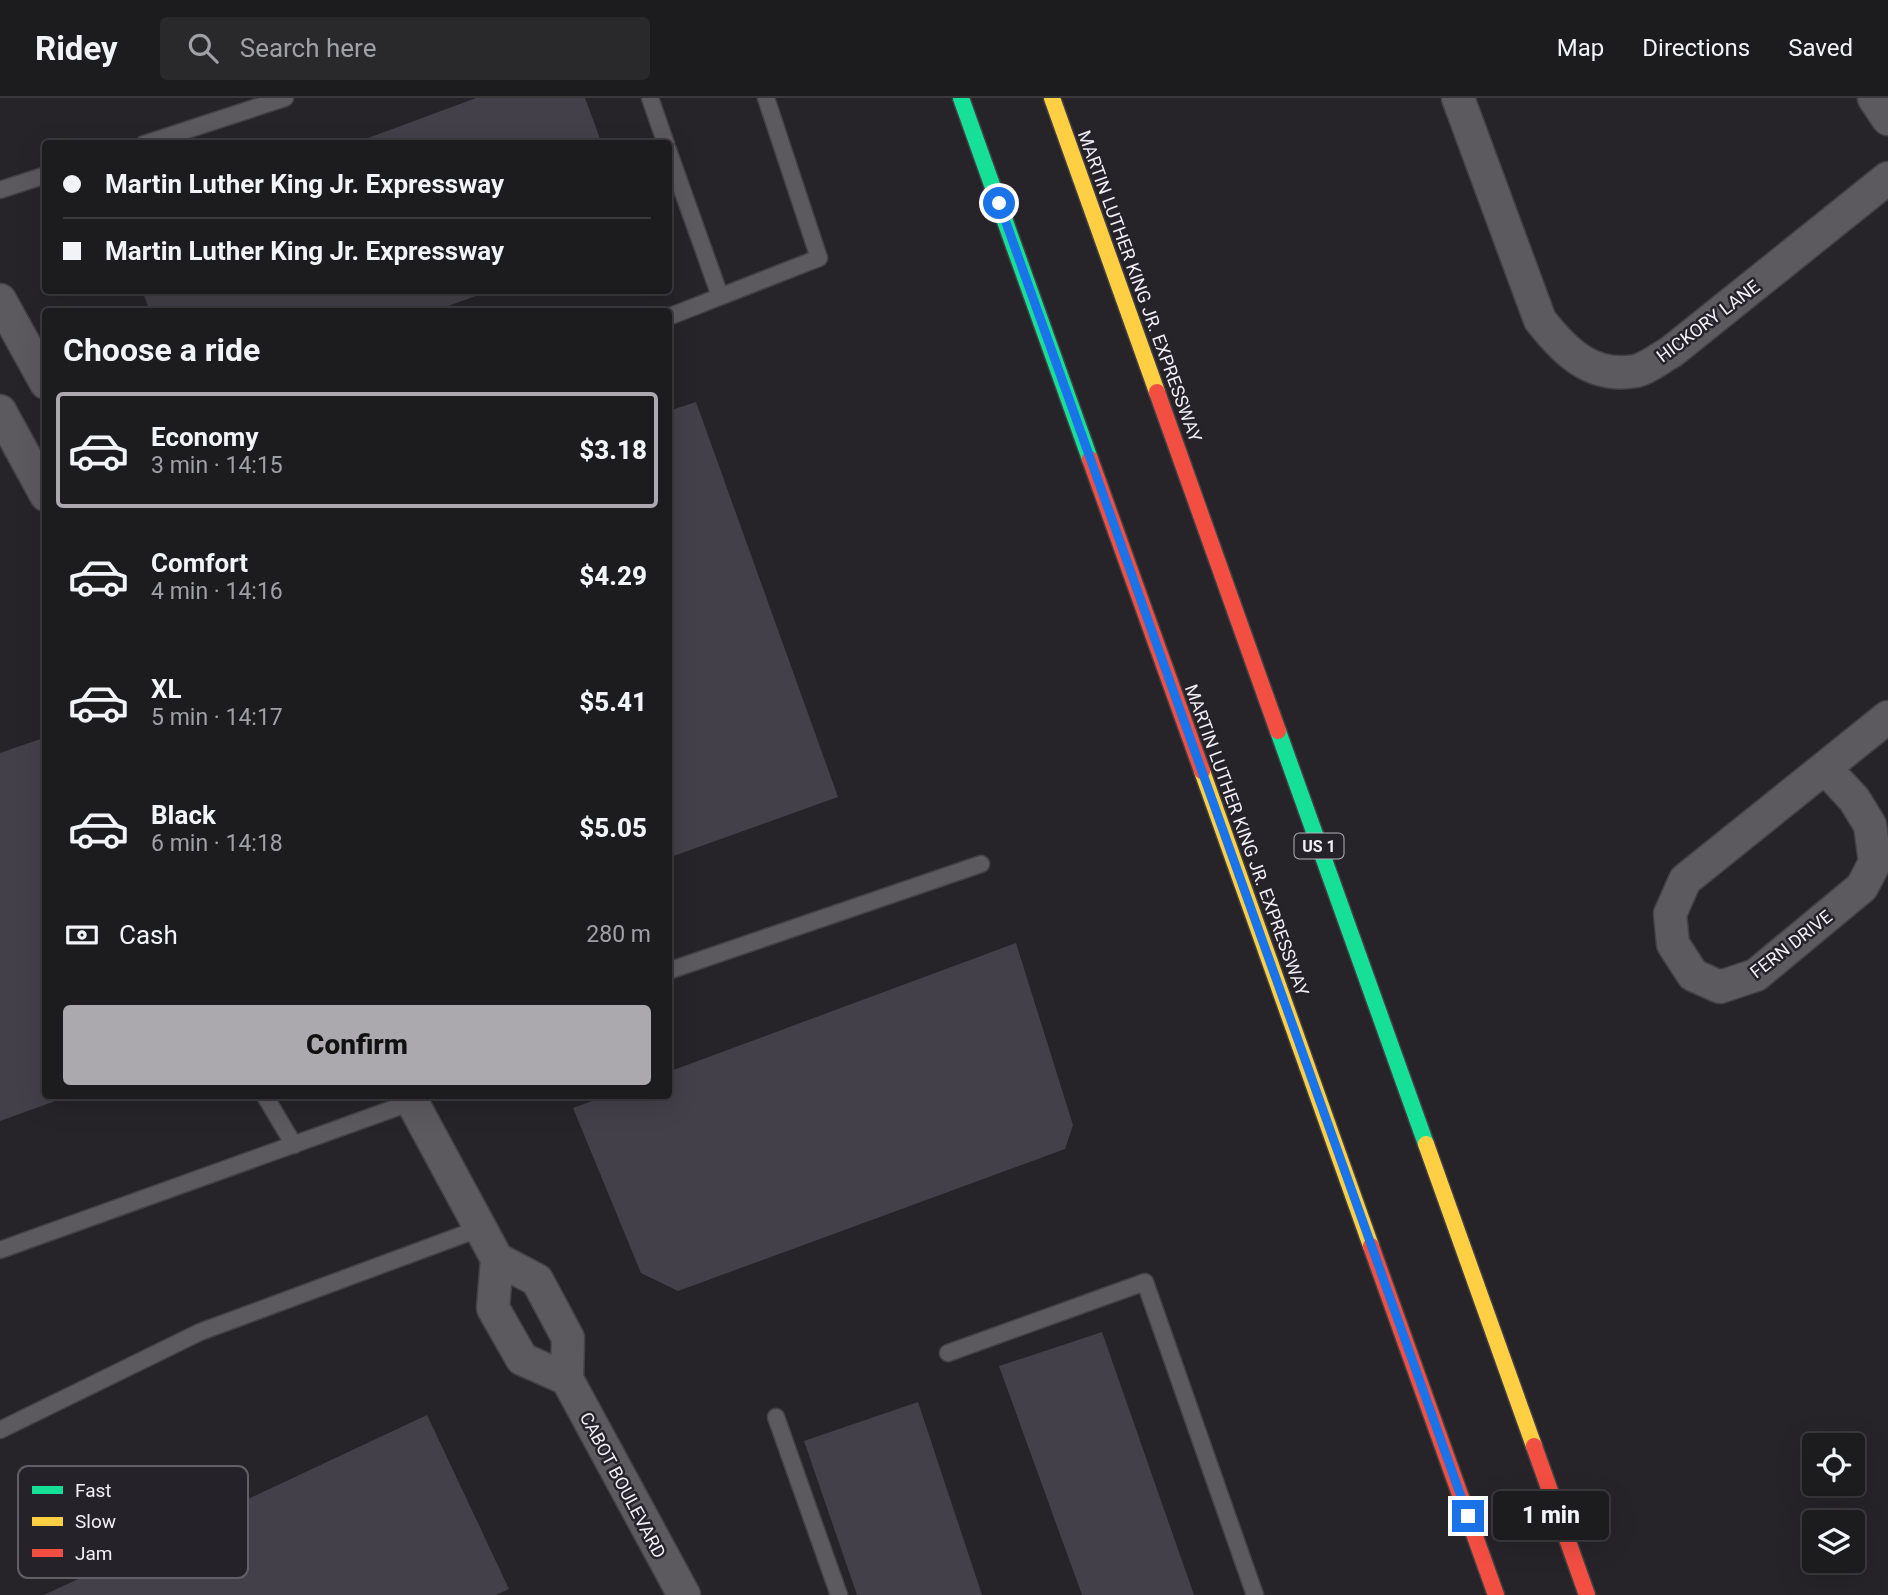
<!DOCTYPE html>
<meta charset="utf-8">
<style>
body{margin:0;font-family:Roboto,sans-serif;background:#29282b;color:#f1f3f6;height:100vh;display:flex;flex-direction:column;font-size:26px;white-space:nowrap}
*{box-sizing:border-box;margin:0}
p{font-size:23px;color:#a0a1a4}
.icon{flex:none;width:38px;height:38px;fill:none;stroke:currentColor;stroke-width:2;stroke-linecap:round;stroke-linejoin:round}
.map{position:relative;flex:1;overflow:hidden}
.sheet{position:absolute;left:42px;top:210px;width:630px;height:791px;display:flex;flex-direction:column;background:#1c1b1e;border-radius:7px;box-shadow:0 7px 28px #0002,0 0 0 2px #3a393c}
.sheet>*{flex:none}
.hud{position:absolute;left:42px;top:42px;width:630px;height:154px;border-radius:7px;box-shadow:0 7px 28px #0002,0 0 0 2px #3a393c;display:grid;align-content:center;height:154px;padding:0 21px;background:#1c1b1e}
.controls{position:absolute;left:1802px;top:1335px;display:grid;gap:14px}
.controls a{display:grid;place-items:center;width:63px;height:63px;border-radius:7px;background:#1c1b1e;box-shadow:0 7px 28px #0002,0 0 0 2px #3a393c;font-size:35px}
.end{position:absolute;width:32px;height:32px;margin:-16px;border:9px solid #1a73e8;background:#fff;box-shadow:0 0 0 4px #fff}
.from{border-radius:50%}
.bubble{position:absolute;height:49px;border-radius:7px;background:#1c1b1e;box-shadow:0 7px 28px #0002,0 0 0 2px #3a393c;font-size:23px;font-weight:800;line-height:49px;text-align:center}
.hud b{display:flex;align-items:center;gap:24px;height:66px;font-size:26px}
.hud b+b{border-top:2px solid #3a393c}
.hud i{width:18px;height:18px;background:#f1f3f6}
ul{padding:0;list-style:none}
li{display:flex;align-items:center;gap:21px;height:116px;margin:0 14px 10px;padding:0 7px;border:4px solid transparent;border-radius:7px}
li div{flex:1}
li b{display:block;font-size:26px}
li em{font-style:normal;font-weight:800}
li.current{border-color:#aba9ae}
li>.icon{width:63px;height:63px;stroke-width:1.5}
h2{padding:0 21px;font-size:32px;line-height:84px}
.pay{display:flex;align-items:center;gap:18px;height:77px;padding:0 21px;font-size:26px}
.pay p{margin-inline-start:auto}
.button{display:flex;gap:14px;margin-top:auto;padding:14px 21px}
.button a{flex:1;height:80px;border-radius:7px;background:#aba9ae;color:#111;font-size:28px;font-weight:800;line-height:80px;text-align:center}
header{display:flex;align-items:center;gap:42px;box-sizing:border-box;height:98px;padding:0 35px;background:#1c1b1e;border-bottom:2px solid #3a393c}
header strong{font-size:33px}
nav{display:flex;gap:38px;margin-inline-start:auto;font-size:24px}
.search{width:490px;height:63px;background:#29282b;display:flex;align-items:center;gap:18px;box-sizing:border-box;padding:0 24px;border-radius:7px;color:#a0a1a4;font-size:26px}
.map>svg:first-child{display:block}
.building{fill:#444049}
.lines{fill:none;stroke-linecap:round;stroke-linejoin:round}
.lane-casing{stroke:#434144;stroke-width:19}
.street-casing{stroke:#434144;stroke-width:35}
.fast-casing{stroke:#434144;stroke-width:19}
.slow-casing{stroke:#434144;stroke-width:19}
.jam-casing{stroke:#434144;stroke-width:19}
.lane{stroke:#5c5a5f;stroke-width:16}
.street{stroke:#5c5a5f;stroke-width:32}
.fast{stroke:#16e098;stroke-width:16}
.slow{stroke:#ffcf43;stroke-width:16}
.jam{stroke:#f24e42;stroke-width:16}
.route{stroke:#1a73e8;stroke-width:9}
.labels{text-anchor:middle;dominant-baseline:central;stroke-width:5;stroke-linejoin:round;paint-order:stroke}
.shield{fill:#25222a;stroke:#b4b2b9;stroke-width:2}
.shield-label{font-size:16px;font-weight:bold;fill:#f2f0f6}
.street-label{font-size:18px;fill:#f2f0f6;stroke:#25222a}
.key{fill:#25222a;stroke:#626067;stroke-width:2}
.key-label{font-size:19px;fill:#f2f0f6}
</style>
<header>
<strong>Ridey</strong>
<div class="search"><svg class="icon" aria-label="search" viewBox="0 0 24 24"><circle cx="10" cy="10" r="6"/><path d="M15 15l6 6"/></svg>Search here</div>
<nav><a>Map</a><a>Directions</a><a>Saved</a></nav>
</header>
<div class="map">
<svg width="1888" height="1497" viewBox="0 0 1888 1497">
<rect width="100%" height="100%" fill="#262428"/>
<path class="building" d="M476,0H585L602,46H352Z
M142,192H489V193L432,214H150Z
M696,304L838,699L668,760V313Z
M46,639V998H69L0,1023V655Z
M1016,845L1073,1027L1065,1051L678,1193L641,1175L573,1010L606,998H668V974Z
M1102,1234L1194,1497H1082L999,1268Z
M918,1304L982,1497H857L804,1343Z
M427,1317L509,1491L496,1497H44Z"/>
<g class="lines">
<g class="lane-casing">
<path id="lane" d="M650,0L666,46
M144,46L285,0
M668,52L720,198
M0,92L46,77
M668,219L819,160L766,0
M668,873L981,766
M265,998L294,1047
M0,1152L412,1004
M948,1255L1145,1184L1255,1497
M776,1319L839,1497
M0,1332L200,1234L481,1130"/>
</g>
<g class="street-casing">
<path id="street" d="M1458,0L1540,222C1565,254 1592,281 1636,273C1648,270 1660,260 1671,254L1888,80
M1874,0L1888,21
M0,202L46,285
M0,313L46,397
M1825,670L1854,701L1870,727L1875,764L1862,789L1756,877L1720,889L1693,877L1673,846L1670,816L1685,782L1888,619
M409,998L497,1161L493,1210L522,1261L567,1281L568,1240L537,1182L497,1161
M567,1281L684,1497"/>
</g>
<g class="fast-casing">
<path id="fast" d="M961,0L1090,361
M1278,633L1426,1046"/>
</g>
<g class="slow-casing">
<path id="slow" d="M1052,0L1157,294
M1202,673L1371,1148
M1426,1046L1534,1348"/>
</g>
<g class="jam-casing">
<path id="jam" d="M1157,294L1278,633
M1090,361L1202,673
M1371,1148L1496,1497
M1534,1348L1587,1497"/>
</g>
<use href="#lane" class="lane"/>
<use href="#street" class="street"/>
<use href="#fast" class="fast"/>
<use href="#slow" class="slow"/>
<use href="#jam" class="jam"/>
</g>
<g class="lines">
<path class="route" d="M999,105L1468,1418"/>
</g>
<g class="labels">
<rect class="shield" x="1294.5" y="735.5" width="49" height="25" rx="5"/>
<g class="shield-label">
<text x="1319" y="748">US 1</text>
</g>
<g class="street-label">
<text transform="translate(1140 188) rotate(70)">MARTIN LUTHER KING JR. EXPRESSWAY</text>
<text transform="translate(1708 223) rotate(-37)">HICKORY LANE</text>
<text transform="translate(1247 742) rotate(70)">MARTIN LUTHER KING JR. EXPRESSWAY</text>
<text transform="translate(1791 846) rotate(-38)">FERN DRIVE</text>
<text transform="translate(623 1387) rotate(62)">CABOT BOULEVARD</text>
</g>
</g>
<rect x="18" y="1368" width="230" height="112" rx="10" class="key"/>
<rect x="32" y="1388" width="31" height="8" fill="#16e098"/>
<rect x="32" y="1419" width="31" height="9" fill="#ffcf43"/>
<rect x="32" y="1451" width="31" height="8" fill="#f24e42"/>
<g class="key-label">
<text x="75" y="1399">Fast</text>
<text x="75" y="1430">Slow</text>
<text x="75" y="1462">Jam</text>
</g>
</svg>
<div class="controls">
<a><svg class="icon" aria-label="locate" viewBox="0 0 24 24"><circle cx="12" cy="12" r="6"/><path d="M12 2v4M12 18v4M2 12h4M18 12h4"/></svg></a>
<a><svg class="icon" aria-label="layers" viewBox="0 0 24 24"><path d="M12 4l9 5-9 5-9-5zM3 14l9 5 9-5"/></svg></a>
</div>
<i class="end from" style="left:999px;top:105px"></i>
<i class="end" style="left:1468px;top:1418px"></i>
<div class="bubble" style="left:1493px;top:1393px;width:116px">1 min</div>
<div class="hud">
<b><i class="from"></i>Martin Luther King Jr. Expressway</b>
<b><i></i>Martin Luther King Jr. Expressway</b>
</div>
<section class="sheet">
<h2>Choose a ride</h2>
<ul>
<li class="current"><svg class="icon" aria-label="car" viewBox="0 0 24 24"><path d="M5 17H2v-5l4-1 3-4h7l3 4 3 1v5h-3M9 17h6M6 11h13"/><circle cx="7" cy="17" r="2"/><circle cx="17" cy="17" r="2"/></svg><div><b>Economy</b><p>3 min · 14:15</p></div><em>$3.18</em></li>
<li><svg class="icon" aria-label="car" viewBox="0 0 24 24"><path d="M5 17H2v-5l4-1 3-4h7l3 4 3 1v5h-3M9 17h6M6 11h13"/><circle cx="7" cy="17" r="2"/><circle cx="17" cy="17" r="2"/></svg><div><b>Comfort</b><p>4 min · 14:16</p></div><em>$4.29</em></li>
<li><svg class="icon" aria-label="car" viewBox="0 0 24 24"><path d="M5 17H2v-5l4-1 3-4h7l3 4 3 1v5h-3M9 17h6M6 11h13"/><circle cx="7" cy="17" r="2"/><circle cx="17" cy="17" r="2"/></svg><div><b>XL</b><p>5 min · 14:17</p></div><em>$5.41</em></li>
<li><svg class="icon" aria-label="car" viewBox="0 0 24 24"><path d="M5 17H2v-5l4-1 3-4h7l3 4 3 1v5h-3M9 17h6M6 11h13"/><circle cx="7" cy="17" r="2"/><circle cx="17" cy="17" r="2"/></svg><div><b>Black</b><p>6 min · 14:18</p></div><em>$5.05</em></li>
</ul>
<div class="pay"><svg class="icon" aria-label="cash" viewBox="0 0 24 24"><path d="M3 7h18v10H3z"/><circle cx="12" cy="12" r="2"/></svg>Cash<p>280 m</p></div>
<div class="button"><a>Confirm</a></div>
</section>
</div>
